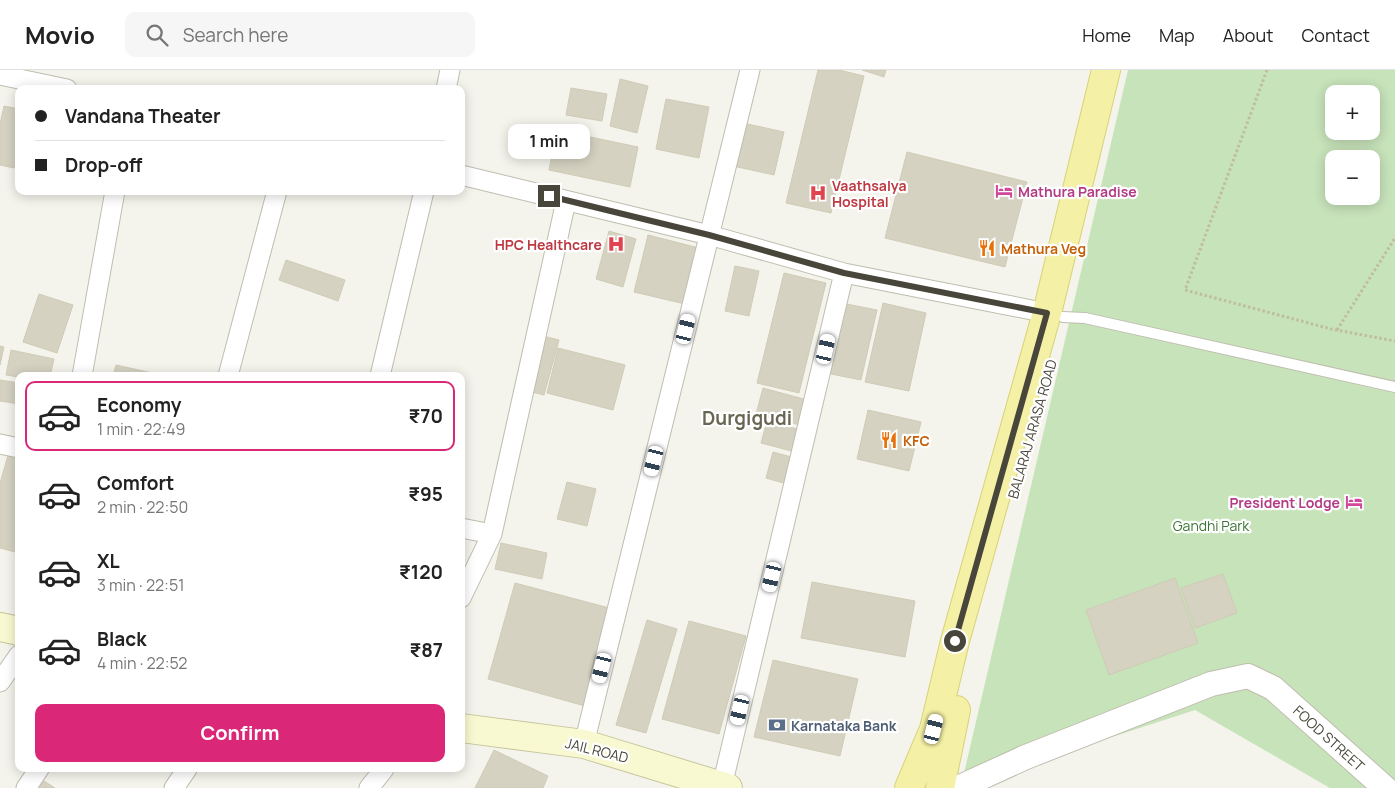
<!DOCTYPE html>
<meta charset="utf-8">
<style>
body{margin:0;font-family:Manrope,sans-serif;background:#f6f6f6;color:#222;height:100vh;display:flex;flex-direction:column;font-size:19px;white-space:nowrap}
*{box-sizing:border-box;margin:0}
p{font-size:16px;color:#767676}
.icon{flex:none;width:28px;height:28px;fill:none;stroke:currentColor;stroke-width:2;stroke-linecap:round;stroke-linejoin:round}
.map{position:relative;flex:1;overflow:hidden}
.details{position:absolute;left:15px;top:302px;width:450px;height:400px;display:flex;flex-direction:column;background:#fff;border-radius:10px;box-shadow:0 2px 12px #0003}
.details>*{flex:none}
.banner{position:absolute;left:15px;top:15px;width:450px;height:110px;border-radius:10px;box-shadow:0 2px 12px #0003;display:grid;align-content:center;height:110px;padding:0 20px;background:#fff}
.fabs{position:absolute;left:1325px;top:15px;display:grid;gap:10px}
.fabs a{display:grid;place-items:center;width:55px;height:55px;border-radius:10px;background:#fff;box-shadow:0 2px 12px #0003;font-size:25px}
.end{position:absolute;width:22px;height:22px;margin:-11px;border:6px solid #48463a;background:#fff;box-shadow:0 0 0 2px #fff}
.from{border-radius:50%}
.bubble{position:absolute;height:35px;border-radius:10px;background:#fff;box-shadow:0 2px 12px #0003;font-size:16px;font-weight:700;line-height:35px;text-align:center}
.car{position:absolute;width:15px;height:30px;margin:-15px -8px;border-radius:6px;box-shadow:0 0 4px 1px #0007;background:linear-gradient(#fff 24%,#345 0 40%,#fff 0 76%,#345 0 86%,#fff 0)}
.banner b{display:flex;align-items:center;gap:18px;height:48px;font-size:19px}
.banner b+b{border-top:1px solid #e0e0e0}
.banner i{width:12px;height:12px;background:#222}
ul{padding:9px 0 0;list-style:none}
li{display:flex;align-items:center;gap:15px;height:70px;margin:0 10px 8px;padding:0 10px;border:2px solid transparent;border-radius:10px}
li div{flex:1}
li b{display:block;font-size:19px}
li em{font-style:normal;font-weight:700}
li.selected{border-color:#db2777}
li>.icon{width:45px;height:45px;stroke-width:1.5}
.action{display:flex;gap:10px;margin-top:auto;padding:10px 20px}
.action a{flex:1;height:58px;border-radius:10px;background:#db2777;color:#fff;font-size:20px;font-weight:700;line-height:58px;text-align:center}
header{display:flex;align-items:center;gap:30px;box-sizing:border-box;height:70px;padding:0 25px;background:#fff;border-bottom:1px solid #e0e0e0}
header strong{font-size:24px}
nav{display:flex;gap:28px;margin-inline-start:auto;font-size:18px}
.search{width:350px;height:45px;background:#f6f6f6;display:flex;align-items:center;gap:12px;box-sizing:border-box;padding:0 18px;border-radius:10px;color:#767676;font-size:19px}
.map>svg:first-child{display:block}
.park{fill:#c7e3ba;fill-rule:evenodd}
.building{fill:#d5d2c2;stroke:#cfcbb6}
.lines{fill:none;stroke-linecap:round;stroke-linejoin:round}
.service-casing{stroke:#bfbdaf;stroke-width:12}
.minor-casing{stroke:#bfbdaf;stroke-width:21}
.tertiary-casing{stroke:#bfbdaf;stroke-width:26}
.secondary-casing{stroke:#c6c49a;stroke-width:30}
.primary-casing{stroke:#d8d276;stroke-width:30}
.path{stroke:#bfbca2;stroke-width:3;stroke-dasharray:2.5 2.5;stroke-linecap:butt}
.service{stroke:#fff;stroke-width:10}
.minor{stroke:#fff;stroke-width:19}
.tertiary{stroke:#fff;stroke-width:24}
.secondary{stroke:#f9f9d1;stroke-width:28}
.primary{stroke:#f4f0a5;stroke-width:28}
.route{stroke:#48463a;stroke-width:6}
.labels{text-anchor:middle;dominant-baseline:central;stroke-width:4.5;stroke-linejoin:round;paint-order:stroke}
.health-label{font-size:14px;font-weight:bold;fill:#be3a42;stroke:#fff;text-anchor:start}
.hotel-label{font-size:14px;font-weight:bold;fill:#b23c85;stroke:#fff;text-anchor:start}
.food-label{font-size:14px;font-weight:bold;fill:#c56008;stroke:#fff;text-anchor:start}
.street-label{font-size:14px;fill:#48463a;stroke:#fff}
.park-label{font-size:14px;fill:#3c7433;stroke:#fff}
.service-label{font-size:14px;font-weight:bold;fill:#4e5e75;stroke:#fff;text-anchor:start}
.district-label{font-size:19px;font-weight:bold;fill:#696653;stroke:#fff}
</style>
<header>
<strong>Movio</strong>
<div class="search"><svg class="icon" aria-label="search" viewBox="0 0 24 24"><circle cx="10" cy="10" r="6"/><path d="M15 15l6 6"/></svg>Search here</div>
<nav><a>Home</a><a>Map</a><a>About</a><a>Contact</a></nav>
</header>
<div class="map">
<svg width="1395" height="718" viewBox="0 0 1395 718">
<rect width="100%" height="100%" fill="#f4f4ec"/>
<path class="park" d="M1128,0H1395V718H1330L1195,640L961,716ZM1334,24H1371V61H1334ZM1334,89H1371V126H1334Z"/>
<path class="building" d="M818,0H839L864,6L831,143L786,133Z
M862,0H886L884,7Z
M620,9L648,16L637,63L610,56Z
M571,18L607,24L602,51L566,45Z
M666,29L709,37L699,88L656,79Z
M4,36L19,39V79L14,98L0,95V54Z
M743,53L784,62L774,105L733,96Z
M557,60L638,77L630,117L549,100Z
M907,82L1027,112L1005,197L885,168Z
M609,161L636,169L623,217L596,209Z
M648,165L699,178L685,234L634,222Z
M286,190L345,210L338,231L279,210Z
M735,196L759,201L749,246L725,241Z
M784,203L826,213L799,323L757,313Z
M39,224L73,235L57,283L23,272Z
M841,233L877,240L861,310L826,303Z
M883,233L926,243L909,321L865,312Z
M539,265L559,270L544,325L524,320Z
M0,276L4,277L0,295Z
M558,278L625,295L613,340L547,323Z
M11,280L54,289L50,306L19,307L6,305Z
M116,295L166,306H113Z
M0,310L19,313V334L0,331Z
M763,318L811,331L804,356L756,344Z
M868,340L921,352L909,401L857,389Z
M767,351L805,361L799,383L761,373Z
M9,382L19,385V483L0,478V413Z
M773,382L795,388L787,414L766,408Z
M567,412L596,419L587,456L557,449Z
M501,473L547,483L542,509L495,499Z
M1223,504L1237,543L1195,558L1181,518Z
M1175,508L1198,573L1109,605L1086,540Z
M812,512L915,531L905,587L801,568Z
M515,513L613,539L585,636L488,609Z
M647,550L677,559L646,663L616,655Z
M689,551L746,566L719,664L662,649Z
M773,590L858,609L840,686L754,667Z
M494,680L548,706L543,718H475Z
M44,711L55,718H39Z"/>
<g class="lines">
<g class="service-casing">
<path id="service" d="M1063,247L1085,248L1395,317"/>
</g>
<g class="minor-casing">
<path id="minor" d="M0,5L67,19
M446,19L450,0
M461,105L709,165L844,203L1047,243
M82,306L115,121
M228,306L277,121
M380,306L424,121
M0,374L19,378
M461,458L492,464
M461,528L492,464L566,131
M0,612L19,585
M584,674L750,0
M722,716L844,203
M26,718L39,699
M174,718L187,699
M369,718L384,699"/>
</g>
<g class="tertiary-casing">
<path id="tertiary" d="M958,718L1026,687L1211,614L1248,606L1273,618L1385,718"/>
</g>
<g class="secondary-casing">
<path id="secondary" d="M0,557L19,561
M461,658L584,674L728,718"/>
</g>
<g class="primary-casing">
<path id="primary" d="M909,718L934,659L955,571L1047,243L1106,0
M940,718L956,640"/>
</g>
<path class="path" d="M1267,0L1185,220L1331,259L1395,271
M1337,260L1395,168"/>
<use href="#service" class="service"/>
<use href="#minor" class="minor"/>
<use href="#tertiary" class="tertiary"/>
<use href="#secondary" class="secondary"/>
<use href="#primary" class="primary"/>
</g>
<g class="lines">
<path class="route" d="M549,126L709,165L844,203L1047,243L955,571"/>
</g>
<defs>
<g id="hotel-bare" transform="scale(1.35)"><path d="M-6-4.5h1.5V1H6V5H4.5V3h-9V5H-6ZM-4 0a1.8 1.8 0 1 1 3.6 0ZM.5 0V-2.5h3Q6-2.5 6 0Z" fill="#d1479c" stroke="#fff" stroke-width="2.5" paint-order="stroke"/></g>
<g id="hospital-bare" transform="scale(1.35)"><path d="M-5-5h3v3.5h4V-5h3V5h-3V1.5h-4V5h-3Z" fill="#e0444e" stroke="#fff" stroke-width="2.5" paint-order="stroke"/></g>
<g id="restaurant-bare" transform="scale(1.35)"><path d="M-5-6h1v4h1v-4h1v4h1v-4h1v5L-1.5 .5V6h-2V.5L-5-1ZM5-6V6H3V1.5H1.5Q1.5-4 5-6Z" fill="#e8710a" stroke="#fff" stroke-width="2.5" paint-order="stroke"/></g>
<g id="bank-bare" transform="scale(1.35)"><path d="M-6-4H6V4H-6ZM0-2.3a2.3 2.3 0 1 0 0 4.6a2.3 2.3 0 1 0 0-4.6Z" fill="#5c6f8a" stroke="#fff" stroke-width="2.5" paint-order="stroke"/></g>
</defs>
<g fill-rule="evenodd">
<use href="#hotel-bare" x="1004" y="121"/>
<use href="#hospital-bare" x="818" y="123"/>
<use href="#hospital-bare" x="616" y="174"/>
<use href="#restaurant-bare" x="987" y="178"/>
<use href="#restaurant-bare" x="889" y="370"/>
<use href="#hotel-bare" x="1354" y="432"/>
<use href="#bank-bare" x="777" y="655"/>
</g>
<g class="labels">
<g class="health-label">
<text x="832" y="115">Vaathsalya<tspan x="832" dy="16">Hospital</tspan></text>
<text x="602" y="174" text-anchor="end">HPC Healthcare</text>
</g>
<g class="hotel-label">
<text x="1018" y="121">Mathura Paradise</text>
<text x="1340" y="432" text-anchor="end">President Lodge</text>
</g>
<g class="food-label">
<text x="1001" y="178">Mathura Veg</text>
<text x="903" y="370">KFC</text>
</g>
<g class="street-label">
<text transform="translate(1032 359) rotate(-74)">BALARAJ ARASA ROAD</text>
<text transform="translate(1329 668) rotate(42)">FOOD STREET</text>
<text transform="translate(597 680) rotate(14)">JAIL ROAD</text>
</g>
<g class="park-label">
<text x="1211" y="455">Gandhi Park</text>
</g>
<g class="service-label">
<text x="791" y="655">Karnataka Bank</text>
</g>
<g class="district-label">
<text x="747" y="348">Durgigudi</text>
</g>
</g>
</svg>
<div class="fabs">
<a>+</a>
<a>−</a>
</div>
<i class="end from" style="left:955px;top:571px"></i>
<i class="end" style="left:549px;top:126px"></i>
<div class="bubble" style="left:508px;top:54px;width:82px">1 min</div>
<i class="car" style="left:686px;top:259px;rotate:14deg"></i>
<i class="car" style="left:826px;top:279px;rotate:13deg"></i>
<i class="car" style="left:654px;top:391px;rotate:194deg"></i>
<i class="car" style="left:772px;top:507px;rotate:193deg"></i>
<i class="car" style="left:602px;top:598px;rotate:194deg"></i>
<i class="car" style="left:740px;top:640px;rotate:193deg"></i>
<i class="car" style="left:934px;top:659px;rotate:14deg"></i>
<div class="banner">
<b><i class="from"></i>Vandana Theater</b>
<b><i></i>Drop-off</b>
</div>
<section class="details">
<ul>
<li class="selected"><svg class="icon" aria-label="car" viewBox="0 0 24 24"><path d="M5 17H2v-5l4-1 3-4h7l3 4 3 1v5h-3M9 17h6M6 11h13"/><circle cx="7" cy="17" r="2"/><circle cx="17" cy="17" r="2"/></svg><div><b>Economy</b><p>1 min · 22:49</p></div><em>₹70</em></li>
<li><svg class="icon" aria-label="car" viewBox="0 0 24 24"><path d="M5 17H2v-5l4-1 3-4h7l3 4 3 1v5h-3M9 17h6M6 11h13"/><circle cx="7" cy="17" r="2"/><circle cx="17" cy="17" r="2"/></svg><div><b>Comfort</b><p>2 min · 22:50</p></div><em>₹95</em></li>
<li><svg class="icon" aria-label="car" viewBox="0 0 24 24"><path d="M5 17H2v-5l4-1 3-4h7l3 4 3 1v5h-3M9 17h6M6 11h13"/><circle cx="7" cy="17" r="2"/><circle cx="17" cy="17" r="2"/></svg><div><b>XL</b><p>3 min · 22:51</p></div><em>₹120</em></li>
<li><svg class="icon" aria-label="car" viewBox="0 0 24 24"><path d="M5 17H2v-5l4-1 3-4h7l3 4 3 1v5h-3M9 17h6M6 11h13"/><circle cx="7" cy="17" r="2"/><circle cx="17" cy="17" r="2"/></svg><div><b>Black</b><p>4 min · 22:52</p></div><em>₹87</em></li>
</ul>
<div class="action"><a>Confirm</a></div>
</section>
</div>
